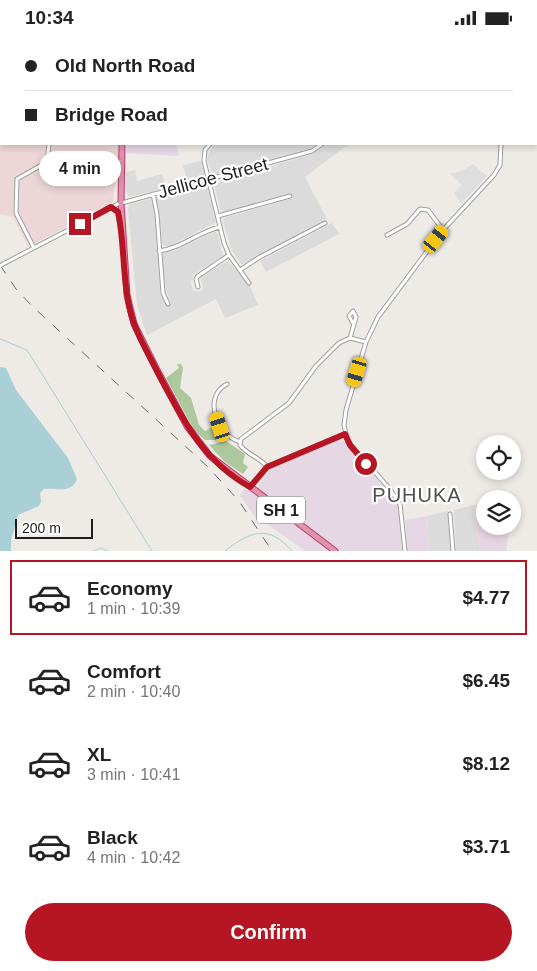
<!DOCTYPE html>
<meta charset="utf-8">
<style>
body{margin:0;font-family:Arial,sans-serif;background:#f6f6f6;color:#222;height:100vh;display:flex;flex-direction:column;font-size:19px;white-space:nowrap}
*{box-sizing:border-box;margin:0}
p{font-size:16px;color:#767676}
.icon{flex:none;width:28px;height:28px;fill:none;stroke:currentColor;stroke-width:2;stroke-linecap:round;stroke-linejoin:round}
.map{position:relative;height:516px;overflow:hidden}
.drawer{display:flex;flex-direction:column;background:#fff;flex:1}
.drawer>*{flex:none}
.banner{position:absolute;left:0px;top:0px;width:538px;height:110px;box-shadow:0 2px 8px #0003;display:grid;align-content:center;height:110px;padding:0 25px;background:#fff}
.controls{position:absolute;left:476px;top:400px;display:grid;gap:10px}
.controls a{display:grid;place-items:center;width:45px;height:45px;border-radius:50%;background:#fff;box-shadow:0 2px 8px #0003;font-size:25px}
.scale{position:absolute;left:15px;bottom:12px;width:78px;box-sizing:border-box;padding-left:5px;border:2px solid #1e1e1e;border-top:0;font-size:14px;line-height:18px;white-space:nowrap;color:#1e1e1e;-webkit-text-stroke:4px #fff;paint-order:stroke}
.end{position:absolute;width:22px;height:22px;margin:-11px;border:6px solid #b61624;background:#fff;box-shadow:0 0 0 2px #fff}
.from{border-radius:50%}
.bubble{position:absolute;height:35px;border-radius:18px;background:#fff;box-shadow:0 2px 8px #0003;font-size:16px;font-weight:800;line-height:35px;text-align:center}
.car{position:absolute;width:15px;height:30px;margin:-15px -8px;border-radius:6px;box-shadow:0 0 4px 1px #0007;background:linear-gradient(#f5c518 24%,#345 0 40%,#f5c518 0 76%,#345 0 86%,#f5c518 0)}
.banner b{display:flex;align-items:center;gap:18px;height:48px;font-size:19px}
.banner b+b{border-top:1px solid #e0e0e0}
.banner i{width:12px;height:12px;background:#222}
ul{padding:9px 0 0;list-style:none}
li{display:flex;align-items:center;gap:15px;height:75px;margin:0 10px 8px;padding:0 15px;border:2px solid transparent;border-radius:0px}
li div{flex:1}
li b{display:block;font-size:19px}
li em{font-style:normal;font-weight:800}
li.on{border-color:#b61624}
li>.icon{width:45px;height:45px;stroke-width:1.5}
.action{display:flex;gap:10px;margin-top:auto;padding:10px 25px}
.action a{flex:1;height:58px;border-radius:30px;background:#b61624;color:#fff;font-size:20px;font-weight:800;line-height:58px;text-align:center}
.status{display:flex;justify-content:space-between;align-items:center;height:35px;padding:0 25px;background:#fff;direction:ltr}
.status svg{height:14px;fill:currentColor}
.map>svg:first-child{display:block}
.residential{fill:#dcdbdb}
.commercial{fill:#edd6d7}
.industrial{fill:#e6d7e5}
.forest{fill:#aec89e}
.parking{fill:#dedede}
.water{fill:#aad0d7}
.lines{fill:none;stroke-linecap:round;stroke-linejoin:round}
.stream{stroke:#aad0d7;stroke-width:1}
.minor-casing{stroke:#9f9f9f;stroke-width:5}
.highway-casing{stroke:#c63775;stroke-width:7}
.minor{stroke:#fff;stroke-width:3}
.highway{stroke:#dd95a9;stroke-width:5}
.rail{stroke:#6c6c6c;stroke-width:1;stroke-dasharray:10 10;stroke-linecap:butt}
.minor-bridge-casing{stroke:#9f9f9f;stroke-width:5;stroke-linecap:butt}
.minor-bridge{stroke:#fff;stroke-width:3}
.route{stroke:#b61624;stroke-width:6}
.labels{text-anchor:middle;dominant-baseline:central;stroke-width:4.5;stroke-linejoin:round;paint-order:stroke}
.shield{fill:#fff;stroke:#626262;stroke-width:1}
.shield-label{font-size:16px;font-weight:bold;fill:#1e1e1e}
.street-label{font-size:18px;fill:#1e1e1e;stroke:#fff}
.quarter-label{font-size:20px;letter-spacing:1px;fill:#515151;stroke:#fff}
</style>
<div class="status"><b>10:34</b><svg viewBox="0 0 49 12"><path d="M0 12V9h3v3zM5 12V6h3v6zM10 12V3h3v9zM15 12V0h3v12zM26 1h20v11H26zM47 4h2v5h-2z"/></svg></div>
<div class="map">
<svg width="537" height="516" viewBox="0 0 537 516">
<rect width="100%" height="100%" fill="#eeeae5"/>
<path class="residential" d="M214,109H318L309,114L213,141L207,124L209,117Z
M327,109H349L305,142L327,184L244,229H241L232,216L223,186L224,183L293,163L291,159L223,177L220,174L214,148L312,119Z
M202,126L205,140L204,143L187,147L183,130Z
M135,135L137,146L162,139L166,153L129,162L126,157V137Z
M204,149L207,150L216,187L170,211H163L156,162Z
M151,164L155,178L160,258L166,271H169L171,268L166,256L161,222L165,217L176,215L215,196L218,199L223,221L193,240L191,248L193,255L200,257L203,253L200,242L228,226L249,249L258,270L225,283L216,264L147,300L137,270L128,174L130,169Z
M332,188L339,199L266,237L260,226Z
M474,470L480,516H456L454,475Z
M448,476L451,516H429L427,481Z"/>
<path class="commercial" d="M0,90L1,109H119L113,167L28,212L13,182L0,179Z"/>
<path class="industrial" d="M127,109H176L179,121L126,118Z
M341,403L394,464L400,475L402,516H340L257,453L270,434Z
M246,452L329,516H305L266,488L257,485L240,460Z
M485,468V491H510L506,516H480L474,470Z
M427,481L429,516H407L405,485Z"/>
<path class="forest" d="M177,329H181L183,333L180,353L191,363L199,390L205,396L216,390L220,401L216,405H205L194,395L166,343L179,333Z
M226,406L245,419L243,428L248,432L243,439L225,427L209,410Z"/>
<path class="parking" d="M473,129L487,141L461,168L454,158L462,150L450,139L462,136Z"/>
<path class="water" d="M0,332L6,333L16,355L68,423L77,444C71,460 56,452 44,454L40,458L41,467L39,471L18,480L11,505V516H0Z"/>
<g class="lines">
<path class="stream" d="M305,0V1
M0,44L1,45
M0,304L27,315L152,516
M94,516L101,513L108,516
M225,516C250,496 269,489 292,516"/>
<g class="minor-casing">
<path id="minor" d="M395,0L398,1
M46,1L47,0
M126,1L127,0
M210,109L205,115L204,126L224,208L229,220L249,248
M153,159L157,179L163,258L168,269
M111,173L118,177L122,200
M218,181L290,161
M387,200L407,189L420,174L428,175L443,195
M34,213L16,178L17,144L47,127L49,109
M159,216C182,213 198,197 220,192
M3,229L118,169L312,116L322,109
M240,235L260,222L325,188
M198,252L196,244L198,241L229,220
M350,303L356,282L353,276L349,281L354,290
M227,349C202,362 217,400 240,407
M267,432C260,422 247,420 240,410L241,404L289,368L316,331L339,308L350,303L366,307
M251,451L267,432L345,399
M450,479L453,516
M405,516L400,469L389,453L348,407L344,390L346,375L366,307L378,282L443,195L494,140L500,130L501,109"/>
</g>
<g class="highway-casing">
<path id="highway" d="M17,0L19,1
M122,109L121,168L127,260L134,289L157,335L187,391L210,421L335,516"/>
</g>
<use href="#minor" class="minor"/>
<use href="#highway" class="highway"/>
<path class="rail" d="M0,230L16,254L32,271L208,432L239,466L272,516"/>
<g class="minor-bridge-casing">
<path id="minor-bridge" d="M0,231L3,229"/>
</g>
<use href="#minor-bridge" class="minor-bridge"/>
</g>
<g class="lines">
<path class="route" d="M80,189L111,172L118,177C125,209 122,243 130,275C135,297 148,318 158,338C183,385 202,425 250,452L267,432L345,399L350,410L366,429"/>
</g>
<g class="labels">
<rect class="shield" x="257" y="461.5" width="48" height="27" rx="4"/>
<g class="shield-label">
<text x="281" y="475">SH 1</text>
</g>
<g class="street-label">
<text transform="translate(213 143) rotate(-15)">Jellicoe Street</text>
</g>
<g class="quarter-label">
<text x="417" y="460">PUHUKA</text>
</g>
</g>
</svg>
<div class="controls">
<a><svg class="icon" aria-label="locate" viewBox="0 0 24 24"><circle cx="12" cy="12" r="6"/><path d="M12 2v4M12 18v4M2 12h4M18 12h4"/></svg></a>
<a><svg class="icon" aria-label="layers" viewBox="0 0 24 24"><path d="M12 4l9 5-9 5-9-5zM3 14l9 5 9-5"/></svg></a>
</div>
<div class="scale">200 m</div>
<i class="end from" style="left:366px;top:429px"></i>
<i class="end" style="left:80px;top:189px"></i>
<div class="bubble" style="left:39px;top:116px;width:82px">4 min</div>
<i class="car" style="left:436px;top:204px;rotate:39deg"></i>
<i class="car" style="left:357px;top:337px;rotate:197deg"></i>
<i class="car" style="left:220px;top:392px;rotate:342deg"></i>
<div class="banner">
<b><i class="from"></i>Old North Road</b>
<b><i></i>Bridge Road</b>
</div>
</div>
<section class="drawer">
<ul>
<li class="on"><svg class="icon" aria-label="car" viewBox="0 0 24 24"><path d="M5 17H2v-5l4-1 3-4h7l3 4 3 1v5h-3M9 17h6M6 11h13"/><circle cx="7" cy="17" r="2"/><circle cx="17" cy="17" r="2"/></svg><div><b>Economy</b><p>1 min · 10:39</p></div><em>$4.77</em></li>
<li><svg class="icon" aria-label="car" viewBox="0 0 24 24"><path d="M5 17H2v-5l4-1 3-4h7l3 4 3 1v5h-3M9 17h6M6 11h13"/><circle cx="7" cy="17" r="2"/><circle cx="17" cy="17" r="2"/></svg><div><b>Comfort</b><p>2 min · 10:40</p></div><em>$6.45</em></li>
<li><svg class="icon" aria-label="car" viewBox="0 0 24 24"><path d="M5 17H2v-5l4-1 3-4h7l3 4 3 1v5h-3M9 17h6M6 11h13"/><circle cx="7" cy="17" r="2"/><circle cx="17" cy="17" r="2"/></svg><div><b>XL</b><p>3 min · 10:41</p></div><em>$8.12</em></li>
<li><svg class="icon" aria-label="car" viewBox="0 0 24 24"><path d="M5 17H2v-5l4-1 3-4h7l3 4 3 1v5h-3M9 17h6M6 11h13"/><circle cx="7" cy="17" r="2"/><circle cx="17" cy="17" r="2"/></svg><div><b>Black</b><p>4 min · 10:42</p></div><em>$3.71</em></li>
</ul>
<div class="action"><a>Confirm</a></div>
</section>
